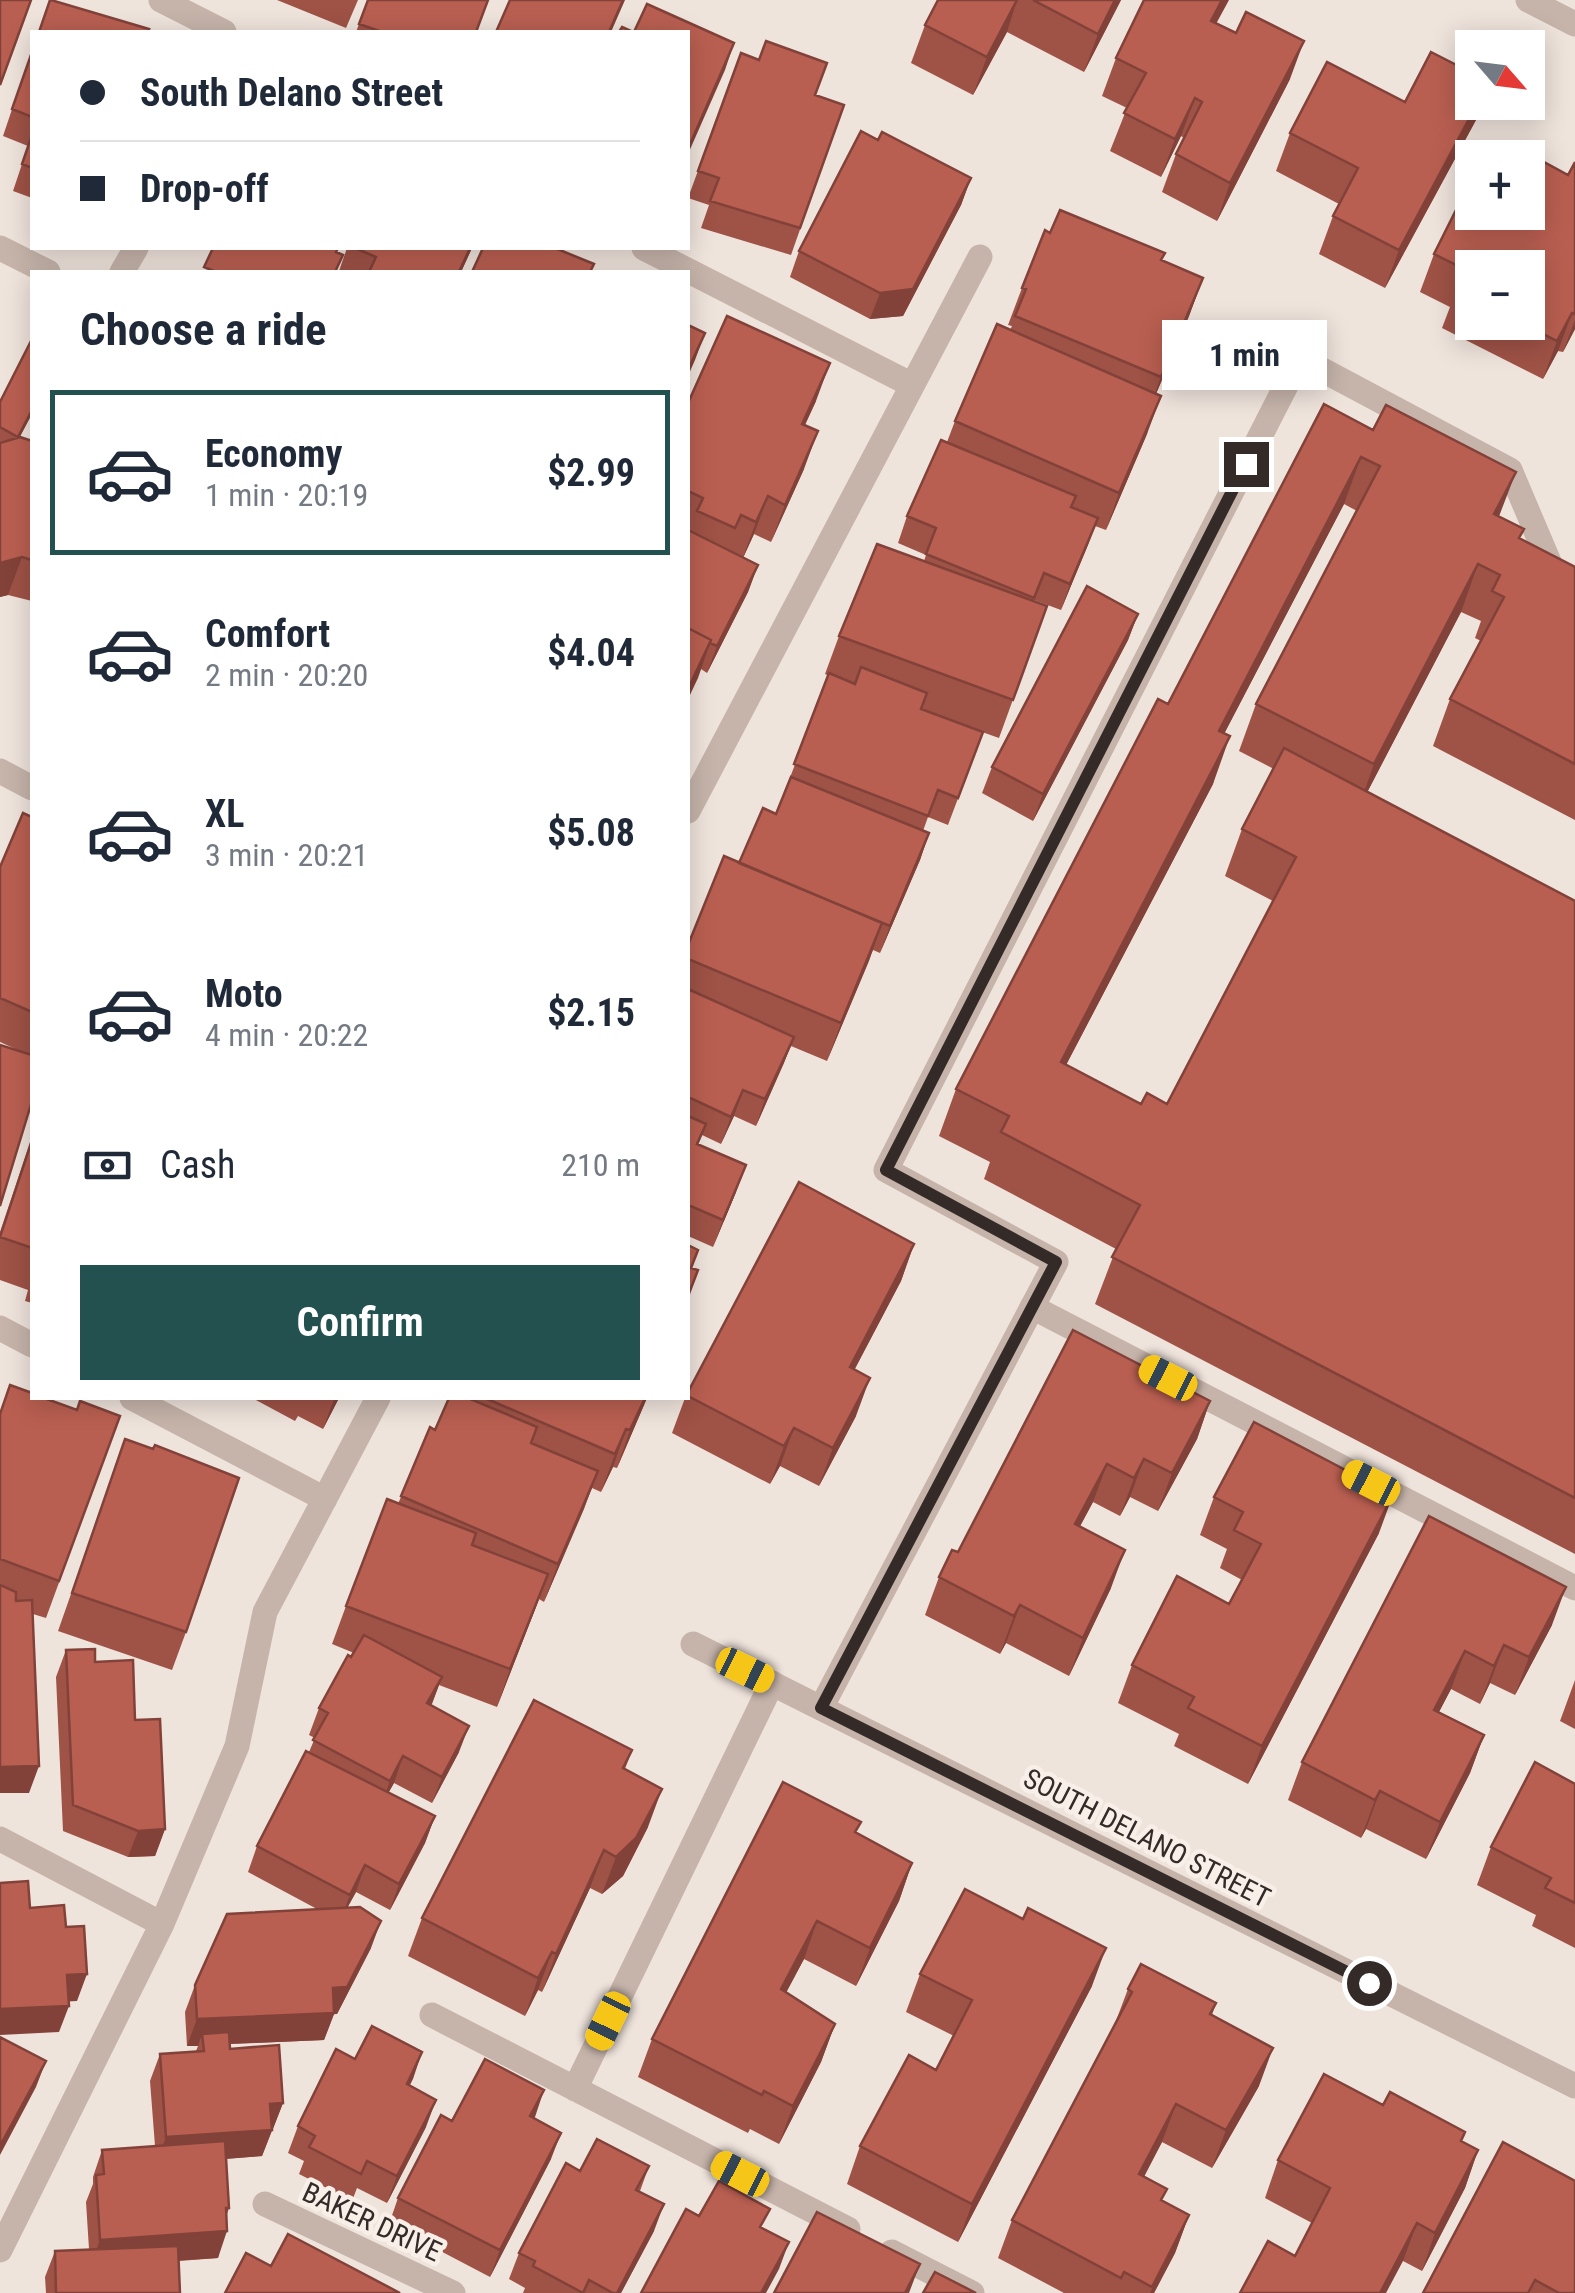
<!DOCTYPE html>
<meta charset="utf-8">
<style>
body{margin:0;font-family:"Roboto Condensed",sans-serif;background:#f6f6f7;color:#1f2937;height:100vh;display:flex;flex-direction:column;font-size:38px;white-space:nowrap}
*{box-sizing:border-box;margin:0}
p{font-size:32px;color:#747a83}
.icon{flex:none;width:55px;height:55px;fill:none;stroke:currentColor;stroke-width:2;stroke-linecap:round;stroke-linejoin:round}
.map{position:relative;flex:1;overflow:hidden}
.sheet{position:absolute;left:30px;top:270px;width:660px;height:1130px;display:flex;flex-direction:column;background:#fff;border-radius:0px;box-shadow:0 5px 25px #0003}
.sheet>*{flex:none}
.hud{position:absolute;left:30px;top:30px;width:660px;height:220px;border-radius:0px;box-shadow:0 5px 25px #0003;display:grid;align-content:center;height:220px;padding:0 50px;background:#fff}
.needle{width:65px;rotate:118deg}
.controls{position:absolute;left:1455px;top:30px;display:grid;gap:20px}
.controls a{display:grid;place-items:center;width:90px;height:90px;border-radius:0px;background:#fff;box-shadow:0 5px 25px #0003;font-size:50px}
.end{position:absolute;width:45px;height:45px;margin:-22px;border:12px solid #342b28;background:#fff;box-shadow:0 0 0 5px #fff}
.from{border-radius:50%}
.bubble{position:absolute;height:70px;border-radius:0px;background:#fff;box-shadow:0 5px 25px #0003;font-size:32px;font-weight:700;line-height:70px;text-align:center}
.car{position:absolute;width:30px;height:60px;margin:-30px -15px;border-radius:12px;box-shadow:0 0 8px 2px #0007;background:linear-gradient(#f5c518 24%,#345 0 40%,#f5c518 0 76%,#345 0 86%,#f5c518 0)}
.hud b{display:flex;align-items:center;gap:35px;height:95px;font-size:38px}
.hud b+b{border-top:2px solid #e0e1e3}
.hud i{width:25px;height:25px;background:#1f2937}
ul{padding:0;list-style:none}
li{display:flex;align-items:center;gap:30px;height:165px;margin:0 20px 15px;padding:0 30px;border:5px solid transparent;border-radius:0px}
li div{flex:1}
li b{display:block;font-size:38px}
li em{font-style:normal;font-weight:700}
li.current{border-color:#22514f}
li>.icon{width:90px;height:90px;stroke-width:1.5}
h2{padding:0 50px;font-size:45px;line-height:120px}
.pay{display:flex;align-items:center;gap:25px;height:110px;padding:0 50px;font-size:38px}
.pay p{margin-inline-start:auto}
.button{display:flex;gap:20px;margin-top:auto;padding:20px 50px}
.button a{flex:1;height:115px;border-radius:0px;background:#22514f;color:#fff;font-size:40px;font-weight:700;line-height:115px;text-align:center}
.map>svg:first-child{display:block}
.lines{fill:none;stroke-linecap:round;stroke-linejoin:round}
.lane{stroke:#c6b4aa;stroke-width:25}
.street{stroke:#c6b4aa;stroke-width:25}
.wall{fill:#9f5246;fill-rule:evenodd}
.shaded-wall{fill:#824239}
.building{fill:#b95f51;stroke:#824239;stroke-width:2.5}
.route{stroke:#342b28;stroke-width:12}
.labels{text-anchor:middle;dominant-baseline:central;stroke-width:9;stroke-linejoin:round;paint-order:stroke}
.street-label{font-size:28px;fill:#342b28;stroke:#f7efe8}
</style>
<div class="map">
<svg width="1575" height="2293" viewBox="0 0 1575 2293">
<rect width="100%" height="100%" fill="#efe4dc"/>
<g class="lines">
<path class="lane" d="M161,0L224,32
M0,248L48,272
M644,248L912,385
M122,272L136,248
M0,771L32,788
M688,811L980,257
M1032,1307L1575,1588
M0,1328L32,1345
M132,1398L325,1499
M821,1708L1056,1262L886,1170L1300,358L1510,470L1552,569L1575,581
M0,1839L162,1924
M432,2015L848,2229
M575,2089L772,1683
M0,2250L162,1924L237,1746L265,1612L378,1398
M892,2252L972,2293"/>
<path class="street" d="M1528,0L1575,24
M693,1644L1575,2086
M265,2204L453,2293"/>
</g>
<path class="wall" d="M277,0H358L346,28Z
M368,0L476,32H356Z
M938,0H1121L1084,72L1007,32L973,95L911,63L925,25Z
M1216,23L1290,79L1217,221L1162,192L1176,154L1184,138L1181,136L1161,177L1110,151L1127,108L1102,96L1116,58Z
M32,50V198L13,191L28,146L3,136Z
M741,53L815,95L844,105L791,255L701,228L709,205L688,198Z
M1405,102H1482L1476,120L1385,288L1319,254L1333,216L1339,204L1276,171L1290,133Z
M878,140L971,178L961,205L903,316L870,319L790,277L799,251Z
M1575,162V329L1563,352L1558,351L1543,379L1442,328L1450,307L1420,292L1434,254L1568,175ZM1472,268L1528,322H1472Z
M1050,233L1162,261L1203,278L1189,316L1156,394L1147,434L1106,530L1095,526L1061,610L1034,600V602L1047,606L999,738L965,726L983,732L948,825L928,817L923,831L929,833L920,860L880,953L873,950L827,1061L791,1046L756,1126L734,1116L721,1144L702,1135L698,1145L736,1192L713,1247L688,1236V945L739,863L776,814L829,676L825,674L839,636L924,561L926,555L898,543L907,516L947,442L955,421L1010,330L1012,326L1008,325L1022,288Z
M347,248H472L461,272H342L339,271Z
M816,401L805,425L804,469L771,542L754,534L743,558L758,565L748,592L707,673L701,669L688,699V403Z
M0,402L20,437L32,441V601L8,595L0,597Z
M1324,404L1499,516L1521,539L1575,567V820L1433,746L1450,699L1481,641L1475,638L1481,621L1461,612L1367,792L1575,901V1554L1095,1304L1116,1249L984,1179L990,1162L939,1136L956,1089L1168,704ZM1344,504L1357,511L1256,704L1239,751L1274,769L1242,829L1225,876L1273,901L1167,1104H1141L1066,1065L1213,784L1224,734Z
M1138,614L1128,640L1033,821L982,793L992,767Z
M32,817V1101L0,1207V1045L20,1051L0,1042V867Z
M32,1137V1303L25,1301L28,1290L0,1280V1232Z
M914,1244L901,1281L854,1370L856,1416L819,1486L780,1466L770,1484L672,1433L685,1398H688V1392Z
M252,1398H339L323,1429L298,1416L295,1421Z
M449,1398H647L617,1468L613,1467L601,1492L592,1488L544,1602L539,1599L497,1707L439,1685L431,1705L459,1752L432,1803L394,1783L388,1793L435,1816L425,1843L390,1910L356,1892L347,1908L371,1948L337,2014H334L324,2040L230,2044V2049L283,2103L262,2156L226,2159V2216L218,2258L179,2261L180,2293H46L45,2277L55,2251L89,2249L86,2202L93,2184V2177L102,2150L155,2146L150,2081L160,2054L196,2051L198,2046H187L185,2012L195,1985L317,1909L248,1872L257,1846L309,1752L315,1738L309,1735L319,1708L354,1653L332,1644L346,1606L398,1504L430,1427L435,1430Z
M1210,1401L1197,1439L1158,1511L1130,1497L1120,1516L1093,1502L1080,1526L1111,1588L1069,1676L1006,1643L1000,1654L925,1615L939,1577L958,1552Z
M77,1410L120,1416L46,1618L33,1614L29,1793H0V1414Z
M125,1440L186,1632L172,1670L58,1631Z
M1214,1497L1379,1533L1248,1784L1174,1746L1179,1734L1118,1703L1132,1665L1229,1604L1242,1580L1220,1568L1227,1549L1200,1535Z
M1429,1516L1552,1625L1515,1695L1490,1683L1480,1704L1451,1689L1439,1712L1484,1735L1470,1773L1426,1859L1366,1829L1361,1838L1288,1800L1302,1762Z
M66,1650L95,1662L135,1720L165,1829L155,1856L128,1857L63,1831L56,1677Z
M1575,1680V1729L1560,1721Z
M632,1750L625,1769L648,1827L623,1876L602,1894L590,1888L542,1992L538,1990L525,2016L408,1956L422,1918Z
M1575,1784V1948L1532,1926L1536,1915L1477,1885L1491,1847Z
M857,1833L912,1863L899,1901L856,1986L804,1959L786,1992L835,2024L821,2062L779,2144L750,2129L748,2133L638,2077L652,2039Z
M920,1974L1092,1986L958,2242L847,2184L860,2146L936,2070L954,2036L906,2012Z
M1128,1989L1216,2003L1212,2015L1259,2086L1212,2168L1162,2142L1144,2177L1163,2201L1189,2215L1175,2253L1154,2293H1064L998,2258L1012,2220L1114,2026Z
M422,2052L409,2086L426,2127L387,2203L357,2188L352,2201L299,2174L304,2161L288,2153L298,2126L355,2059Z
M1383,2105L1478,2150L1465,2188L1422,2271L1403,2261L1295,2256L1312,2223L1265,2198L1278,2160Z
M534,2118L551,2159L490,2277L389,2224L398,2198L452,2121Z
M1503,2142L1575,2293H1423Z
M649,2166L640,2191L654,2231L621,2293H523L525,2288L509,2279L519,2253L580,2171Z"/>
<path class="shaded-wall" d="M623,0H625L611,32H609Z
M1017,0L1007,32L973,95L987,57Z
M1115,0H1121L1084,72L1098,34Z
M1222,0H1229L1197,59L1211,21Z
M1304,41L1290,79L1217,221L1230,183Z
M734,43L725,70L688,154V149Z
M1195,98L1181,136L1161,177L1175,139Z
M1478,102H1482L1476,120L1385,288L1399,250Z
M971,178L961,205L903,316L870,319L880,293Z
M470,248H472L461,272H459Z
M1203,278L1189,316L1147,415L1161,377Z
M1572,313L1558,351L1543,379L1557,341Z
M1575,320V329L1563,352Z
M705,333L695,360L688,376V370Z
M830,363L816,401L788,461L802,424Z
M1161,396L1147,434L1106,530L1119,493Z
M32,410V414L13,450L18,437Z
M818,431L804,469L771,542L785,505Z
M1361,457L1344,504L1201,778L1219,731Z
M1516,472L1498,519L1494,514Z
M768,496L754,534L742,560L756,522Z
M1098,518L1088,545L1061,610L1070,584Z
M22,557L8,595L0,597V563Z
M1478,564L1461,612L1357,812L1374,764Z
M758,565L748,592L707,673L717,646Z
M1138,614L1128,640L1033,821L1043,794Z
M711,640L698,678L688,699V689Z
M1230,736L1213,784L1043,1109L1061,1062Z
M929,833L920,860L880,953L890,926Z
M882,923L869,961L827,1061L841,1023Z
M794,1037L784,1063L756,1126L765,1099Z
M743,1090L734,1116L721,1144L731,1117Z
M746,1165L736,1192L713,1247L723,1220Z
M914,1244L901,1281L836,1405L850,1367Z
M870,1378L856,1416L819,1486L833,1448Z
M335,1398H339L323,1429L333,1402Z
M645,1398H647L617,1468L630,1430Z
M1210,1401L1197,1439L1158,1511L1172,1473Z
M794,1428L780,1466L770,1484L784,1446Z
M626,1429L613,1467L601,1492L615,1454Z
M1144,1459L1130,1497L1120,1516L1134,1478Z
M1107,1464L1093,1502L1061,1562L1075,1524Z
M598,1471L584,1509L544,1602L558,1564Z
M1393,1495L1379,1533L1248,1784L1262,1746Z
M1125,1550L1111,1588L1069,1676L1083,1638Z
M548,1574L534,1612L497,1707L510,1669Z
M1566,1587L1552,1625L1515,1695L1529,1657Z
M1020,1605L1006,1643L1000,1654L1014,1616Z
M1504,1645L1490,1683L1480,1704L1494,1666Z
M1465,1651L1451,1689L1420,1748L1434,1710Z
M442,1677L432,1704L417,1730L427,1703Z
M469,1726L459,1752L432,1803L442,1777Z
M1484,1735L1470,1773L1426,1859L1440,1822Z
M403,1756L394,1783L380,1808L390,1781Z
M39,1766L29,1793H0V1767Z
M662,1789L648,1827L623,1876L602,1894L616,1857Z
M1380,1791L1366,1829L1361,1838L1375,1800Z
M435,1816L425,1843L390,1910L399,1884Z
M165,1829L155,1856L128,1857L138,1831Z
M604,1850L590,1888L542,1992L556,1954Z
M912,1863L899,1901L856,1986L870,1948Z
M365,1865L356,1892L340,1921L350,1895Z
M381,1921L371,1948L337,2014H334L324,2040L203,2045L202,2034L198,2046H187L197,2019Z
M817,1921L804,1959L768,2027L781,1989Z
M1106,1948L1092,1986L958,2242L972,2204Z
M552,1952L538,1990L525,2016L538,1978Z
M87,1974L77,2001L58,2002L67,1975Z
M69,2006L59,2032L0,2035V2009Z
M835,2024L821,2062L779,2144L793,2106Z
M1273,2048L1259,2086L1212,2168L1226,2130Z
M422,2052L413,2079L397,2111L407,2084Z
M46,2061L36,2087L0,2155V2146Z
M544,2090L535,2117L521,2143L530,2116Z
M436,2100L426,2127L387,2203L397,2176Z
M283,2103L273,2129L268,2130H272L262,2156L156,2164L166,2137L270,2104Z
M1176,2104L1162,2142L1125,2212L1139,2174Z
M561,2133L551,2159L490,2277L500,2250Z
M1478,2150L1465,2188L1422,2271L1435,2233Z
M664,2204L654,2231L621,2293H617Z
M226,2208H229L221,2232L227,2231L218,2258L90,2266L100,2240Z
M1189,2215L1175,2253L1154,2293H1150Z
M1417,2223L1403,2261L1386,2293H1380Z
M789,2242L779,2269L766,2293H761Z
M920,2264L909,2293H905Z"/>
<path class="building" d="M0,0H31L0,85Z
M50,0H51L149,29L147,32H39Z
M368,0H488L476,32H382L359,24Z
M510,0H623L609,32H496Z
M938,0H1017L987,57L925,25Z
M1033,0H1115L1098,34Z
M1144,0H1222L1211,21L1236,33L1246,12L1304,41L1230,183L1176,154L1202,102L1195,98L1175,139L1124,113L1146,73L1116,58Z
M647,4L734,43L688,149V32H634Z
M622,27L633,32H619Z
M766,41L827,63L815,95L844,105L800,228L710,201L719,178L698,171L741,53L759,60Z
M32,52V117L12,109Z
M1431,52L1472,73V102H1478L1399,250L1333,216L1358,168L1290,133L1327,62L1405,102Z
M861,131L878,140L882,132L971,178L913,289L880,293L799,251Z
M32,135V168L22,164Z
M1489,146L1511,158H1483Z
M1524,151L1568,175L1575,162V314L1572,313L1557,341L1520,322H1528V268H1472V298L1456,290L1466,270L1434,254L1472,178V212H1528V158H1520Z
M1060,210L1165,253L1161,260L1203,278L1161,377L1015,316L1026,289L1022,288L1045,230L1050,233Z
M213,248H338L336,252L343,255L335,272H216L204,267Z
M355,248H470L459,272H369L376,257Z
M483,248H555L594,264L590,272H472Z
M727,316L830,363L802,424L818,431L785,505L768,496L756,522L741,515L735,528L697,511L703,498L688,491V403Z
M997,324L1161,396L1119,493L955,421Z
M688,325L705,333L688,370Z
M32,339V410L18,437L0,427V402Z
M1324,404L1373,430L1386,405L1516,472L1494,514L1524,529L1519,538L1575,567V764L1450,699L1504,597L1492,591L1500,575L1478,564L1374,764L1256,704L1380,466L1361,457L1219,731L1230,736L1061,1062L1141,1104L1147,1093L1167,1104L1296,857L1242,829L1284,748L1575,901V1498L1112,1257L1140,1205L1001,1132L1009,1116L956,1089L1158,699L1168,704Z
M20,437L32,441V560L22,557L0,563V443Z
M941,440L1076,496L1071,507L1098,518L1070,584L1044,573L1034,598L926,554L936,528L907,516Z
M688,530L758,565L717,646L710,643L711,640L688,628Z
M877,544L1047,606L1013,700L839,636Z
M1087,586L1138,614L1043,794L992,767Z
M688,628L711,640L688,689Z
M861,667L927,693L921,709L983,732L958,798L938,790L928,816L794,764L829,673L855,684Z
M791,777L929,833L890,926L739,863L763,808L776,814Z
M23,813L32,817V1012L0,998V867Z
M724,856L882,923L841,1023L688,959V945Z
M688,989L794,1037L765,1099L743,1090L731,1117L688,1097Z
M0,1045L32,1055V1101L0,1206Z
M688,1116L706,1124L697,1144L746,1165L723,1220L688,1205Z
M32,1140V1248L0,1237Z
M799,1182L914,1244L850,1367L870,1378L833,1448L794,1428L784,1446L688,1396V1392Z
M688,1245L698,1250L691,1268L698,1270L688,1296Z
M1073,1330L1210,1401L1172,1473L1144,1459L1134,1478L1107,1464L1075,1524L1125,1550L1083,1638L1020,1605L1014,1616L939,1577L952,1550L958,1552Z
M10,1385L32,1393V1398H44L77,1410L80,1401L120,1416L59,1581L0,1559V1414Z
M449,1398H468L537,1427L531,1443L598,1471L558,1564L401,1496L430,1427L435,1430Z
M485,1398H645L630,1430L626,1429L615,1454Z
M1254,1422L1393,1495L1262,1746L1188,1708L1194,1697L1132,1665L1177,1576L1229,1604L1261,1544L1234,1530L1243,1512L1214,1497Z
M125,1439L153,1449L155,1445L239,1478L186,1632L72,1593Z
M387,1499L476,1533L472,1545L548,1574L510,1669L346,1606Z
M1429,1516L1566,1587L1529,1657L1504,1645L1494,1666L1465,1651L1434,1710L1484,1735L1440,1822L1380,1791L1375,1800L1302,1762Z
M0,1585L16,1592V1601L32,1600L39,1766L0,1767Z
M364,1635L442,1677L427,1703L469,1726L442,1777L403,1756L390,1781L313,1740L328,1713L319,1708L348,1655L351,1657Z
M95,1649V1662L133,1660L135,1720L160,1719L165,1829L138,1831L73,1805L66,1650Z
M534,1700L632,1750L623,1768L662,1789L636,1838L616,1857L604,1850L556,1954L552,1952L538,1978L422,1918Z
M306,1751L435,1816L399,1884L365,1865L350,1895L257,1846Z
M1535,1762L1575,1784V1903L1545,1888L1551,1878L1491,1847Z
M783,1782L861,1822L855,1832L912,1863L870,1948L817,1921L781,1989L835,2024L793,2106L764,2091L762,2095L652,2039Z
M28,1881L30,1908L64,1905L66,1927L84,1926L87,1974L67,1975L69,2006L0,2009V1883Z
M965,1889L1023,1919L1028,1908L1106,1948L972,2204L860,2146L909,2055L936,2070L972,2000L920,1974Z
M360,1907L381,1921L347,1987L333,1988L334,2013L197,2019L195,1985L227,1914Z
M1141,1964L1216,2003L1210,2014L1273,2048L1226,2130L1176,2104L1139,2174L1167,2189L1161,2200L1189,2215L1152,2287L1124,2272L1121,2278L1012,2220L1132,1992L1128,1989Z
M372,2026L422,2052L407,2084L436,2100L397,2176L367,2161L361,2174L309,2147L315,2136L298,2126L336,2049L355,2059Z
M229,2032L230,2049L279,2045L283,2103L270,2104L272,2130L166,2137L160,2054L204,2051L202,2034Z
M0,2037L46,2061L0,2146Z
M485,2059L544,2090L530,2116L561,2133L500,2250L398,2198L441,2115L452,2121Z
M1324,2074L1383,2105L1390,2092L1465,2132L1461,2141L1478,2150L1435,2233L1417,2223L1380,2293H1240L1268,2241L1295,2256L1330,2188L1278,2160Z
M597,2139L649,2166L636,2190L664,2204L617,2293H613L589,2280L583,2293L533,2266L535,2261L519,2253L566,2163L580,2171Z
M225,2141L229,2208H226L227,2231L100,2240L96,2175L104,2174L102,2150Z
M1503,2142L1575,2181V2293H1559L1535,2280L1528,2293H1423Z
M719,2181L770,2209L760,2227L789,2242L761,2293H641L686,2209L699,2216Z
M817,2212L920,2264L905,2293H774Z
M288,2234L400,2293H225L246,2253L271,2266Z
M178,2246L180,2293H56L55,2251Z
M935,2272L976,2293H923Z"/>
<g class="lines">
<path class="route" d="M1246,464L886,1170L1056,1262L821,1708L1369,1983"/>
</g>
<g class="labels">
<g class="street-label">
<text transform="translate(1147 1838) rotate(27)">SOUTH DELANO STREET</text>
<text transform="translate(372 2222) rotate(25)">BAKER DRIVE</text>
</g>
</g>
</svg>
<div class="controls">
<a><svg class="needle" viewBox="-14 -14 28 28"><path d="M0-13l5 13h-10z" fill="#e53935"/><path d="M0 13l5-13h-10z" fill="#747a83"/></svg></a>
<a>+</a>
<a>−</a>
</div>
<i class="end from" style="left:1369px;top:1983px"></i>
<i class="end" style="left:1246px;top:464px"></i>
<div class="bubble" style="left:1162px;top:320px;width:165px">1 min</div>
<i class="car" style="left:1168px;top:1378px;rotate:297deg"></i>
<i class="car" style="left:1371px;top:1483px;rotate:297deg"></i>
<i class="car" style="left:745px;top:1670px;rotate:116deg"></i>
<i class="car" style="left:608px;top:2021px;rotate:206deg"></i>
<i class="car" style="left:740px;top:2174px;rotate:297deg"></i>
<div class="hud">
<b><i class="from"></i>South Delano Street</b>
<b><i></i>Drop-off</b>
</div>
<section class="sheet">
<h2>Choose a ride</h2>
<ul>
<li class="current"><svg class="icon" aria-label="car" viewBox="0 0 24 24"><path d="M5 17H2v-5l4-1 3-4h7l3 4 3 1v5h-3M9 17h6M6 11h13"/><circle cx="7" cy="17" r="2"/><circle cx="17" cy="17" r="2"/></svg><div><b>Economy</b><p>1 min · 20:19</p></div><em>$2.99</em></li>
<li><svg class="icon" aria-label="car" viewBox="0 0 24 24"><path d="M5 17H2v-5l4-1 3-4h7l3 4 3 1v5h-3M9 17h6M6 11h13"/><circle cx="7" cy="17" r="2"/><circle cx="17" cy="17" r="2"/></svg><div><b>Comfort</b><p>2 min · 20:20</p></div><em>$4.04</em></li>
<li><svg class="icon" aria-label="car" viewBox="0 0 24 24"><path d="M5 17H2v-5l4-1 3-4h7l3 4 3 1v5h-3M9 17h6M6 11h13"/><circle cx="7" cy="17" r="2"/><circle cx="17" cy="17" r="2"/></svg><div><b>XL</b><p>3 min · 20:21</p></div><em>$5.08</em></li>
<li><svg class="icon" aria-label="car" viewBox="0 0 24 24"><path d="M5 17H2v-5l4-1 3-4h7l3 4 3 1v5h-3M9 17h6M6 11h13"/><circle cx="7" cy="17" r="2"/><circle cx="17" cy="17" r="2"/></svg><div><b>Moto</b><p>4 min · 20:22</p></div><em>$2.15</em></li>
</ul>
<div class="pay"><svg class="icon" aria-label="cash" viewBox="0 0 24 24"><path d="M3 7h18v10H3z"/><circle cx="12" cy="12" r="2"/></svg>Cash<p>210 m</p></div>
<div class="button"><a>Confirm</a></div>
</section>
</div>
